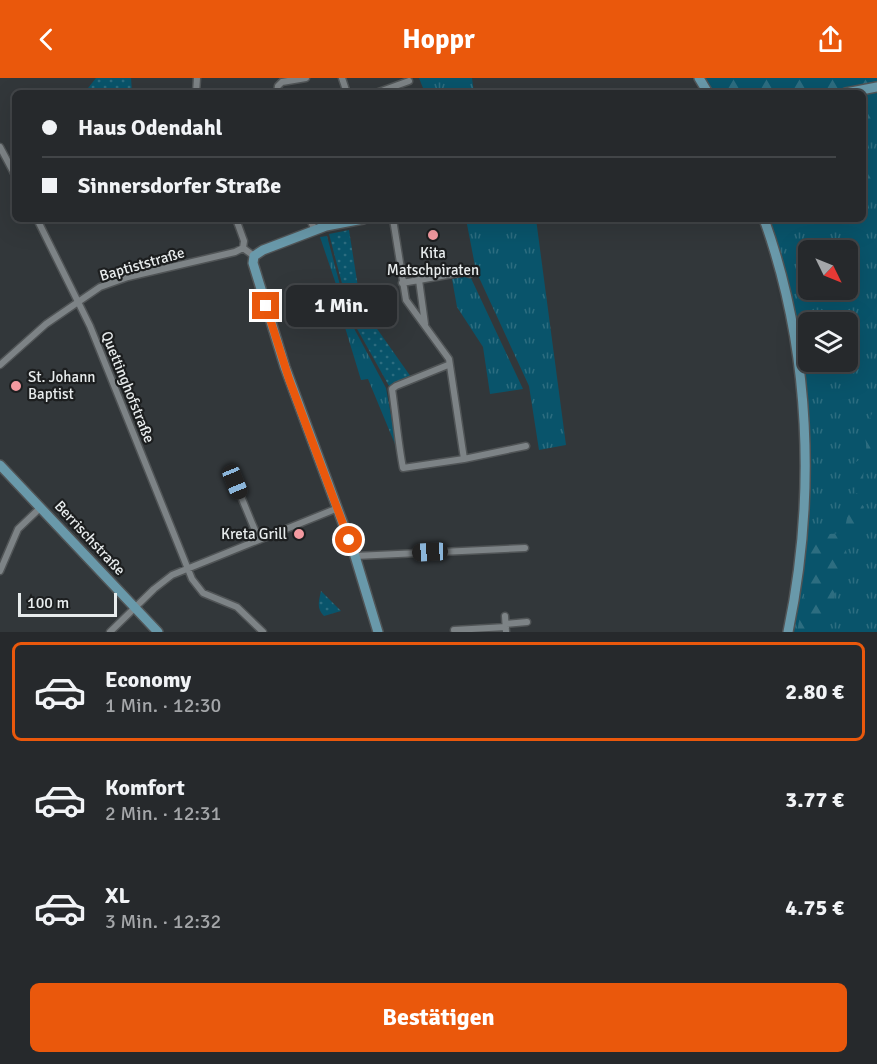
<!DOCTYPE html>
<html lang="de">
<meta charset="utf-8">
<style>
body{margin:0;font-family:Signika,sans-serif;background:#2e3134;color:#f1f3f6;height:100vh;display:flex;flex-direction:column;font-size:22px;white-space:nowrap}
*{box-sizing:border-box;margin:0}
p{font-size:20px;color:#a4a6a9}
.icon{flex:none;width:33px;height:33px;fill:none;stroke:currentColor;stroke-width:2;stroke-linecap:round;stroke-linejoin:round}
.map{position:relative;height:554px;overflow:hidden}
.side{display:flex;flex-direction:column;background:#26292c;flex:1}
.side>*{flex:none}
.banner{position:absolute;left:12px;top:12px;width:854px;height:132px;border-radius:9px;box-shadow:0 6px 24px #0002,0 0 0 2px #424548;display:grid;align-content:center;height:132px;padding:0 30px;background:#26292c}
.needle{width:39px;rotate:133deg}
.controls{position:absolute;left:798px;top:162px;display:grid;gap:12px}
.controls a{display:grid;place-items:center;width:60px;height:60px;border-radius:9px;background:#26292c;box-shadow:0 6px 24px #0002,0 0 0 2px #424548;font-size:30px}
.scale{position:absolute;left:18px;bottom:15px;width:99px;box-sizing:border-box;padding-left:6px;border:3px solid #e8eced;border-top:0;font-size:16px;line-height:21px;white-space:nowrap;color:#e8eced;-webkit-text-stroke:4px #1c1e1f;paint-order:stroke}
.end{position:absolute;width:27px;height:27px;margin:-14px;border:8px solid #ea580c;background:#fff;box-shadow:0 0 0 3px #fff}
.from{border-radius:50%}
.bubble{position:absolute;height:42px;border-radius:9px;background:#26292c;box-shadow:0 6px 24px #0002,0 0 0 2px #424548;font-size:20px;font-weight:700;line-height:42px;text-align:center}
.car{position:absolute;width:18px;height:36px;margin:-18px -9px;border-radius:8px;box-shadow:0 0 4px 2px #0007;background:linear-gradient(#222 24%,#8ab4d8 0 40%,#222 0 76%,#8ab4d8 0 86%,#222 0)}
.banner b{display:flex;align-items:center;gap:21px;height:57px;font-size:22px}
.banner b+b{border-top:2px solid #424548}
.banner i{width:15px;height:15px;background:#f1f3f6}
ul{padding:10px 0 0;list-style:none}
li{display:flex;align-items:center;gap:18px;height:99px;margin:0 12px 9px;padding:0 18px;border:3px solid transparent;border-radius:9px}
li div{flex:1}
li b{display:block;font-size:22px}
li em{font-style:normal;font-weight:700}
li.current{border-color:#ea580c}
li>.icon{width:54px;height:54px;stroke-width:1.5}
.action{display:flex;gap:12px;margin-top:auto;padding:12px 30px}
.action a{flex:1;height:69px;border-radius:9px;background:#ea580c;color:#fff;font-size:24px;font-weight:700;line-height:69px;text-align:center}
header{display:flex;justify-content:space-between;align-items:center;height:78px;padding:0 30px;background:#ea580c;color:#fff;font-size:27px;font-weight:700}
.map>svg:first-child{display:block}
.grass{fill:url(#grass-tufts);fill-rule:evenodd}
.forest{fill:url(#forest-firs)}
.park{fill:url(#park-dots)}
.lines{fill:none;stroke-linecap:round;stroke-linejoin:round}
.street-casing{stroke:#505456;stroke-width:9}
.secondary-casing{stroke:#505456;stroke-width:12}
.street{stroke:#7d8386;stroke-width:6}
.secondary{stroke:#6999aa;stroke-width:9}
.route{stroke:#ea580c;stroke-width:8}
.poi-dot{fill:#f49aa0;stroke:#1c1e1f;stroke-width:2}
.labels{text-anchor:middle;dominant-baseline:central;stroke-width:4.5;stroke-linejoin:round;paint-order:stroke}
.poi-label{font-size:15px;fill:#e8eced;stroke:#1c1e1f}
.street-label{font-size:15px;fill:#e8eced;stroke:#1c1e1f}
</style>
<header><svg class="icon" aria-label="back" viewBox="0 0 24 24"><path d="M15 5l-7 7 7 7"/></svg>Hoppr<svg class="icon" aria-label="share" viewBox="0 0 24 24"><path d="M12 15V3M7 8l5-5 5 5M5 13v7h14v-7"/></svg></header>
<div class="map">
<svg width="877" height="554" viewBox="0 0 877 554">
<defs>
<pattern id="grass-tufts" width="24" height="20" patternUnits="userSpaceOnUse" patternTransform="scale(1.5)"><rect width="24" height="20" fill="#09546b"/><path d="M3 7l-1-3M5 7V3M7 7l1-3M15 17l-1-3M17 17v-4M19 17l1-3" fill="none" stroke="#2d6d80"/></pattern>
<pattern id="forest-firs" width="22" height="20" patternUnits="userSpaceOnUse" patternTransform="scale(1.5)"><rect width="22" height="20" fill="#09546b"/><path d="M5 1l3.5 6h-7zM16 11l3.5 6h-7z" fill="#2d6d80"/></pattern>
<pattern id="park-dots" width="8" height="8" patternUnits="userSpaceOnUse" patternTransform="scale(1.5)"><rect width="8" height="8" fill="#09546b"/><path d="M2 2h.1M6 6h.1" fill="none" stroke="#2d6d80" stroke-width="1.8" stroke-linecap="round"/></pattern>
</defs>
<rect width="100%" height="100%" fill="#32373a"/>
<path class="grass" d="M419,0H472L474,15H425Z
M704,0H877V554H792L804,490L809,420L806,318L798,260L767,141H862V15H713ZM808,172H848V212H808ZM808,244H848V284H808Z
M466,141H536L566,367L539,372L529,308L476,193Z
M327,158L349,241L386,310L397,371L368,301L361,302L337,223L341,221L320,159Z
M470,198L523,311L490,316L483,269L457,229L452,201Z"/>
<path class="forest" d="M707,0H877V3L823,15H717Z
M877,18V46L871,55L863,85V20Z
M873,88H877V108L873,107L868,101L869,92Z
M877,327V382L865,388C861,398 866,408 860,416L856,415C855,411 855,389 856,384C874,374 862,364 866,349C868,342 873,334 877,327Z
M854,423L860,424L864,429L858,448L846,461L844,467L847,476L837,501L834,524L825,534L821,554H797L804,519L811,455L818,449L827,451L830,456L844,455L847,440L845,433L848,427Z"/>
<path class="park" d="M96,0H131L132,14L84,15Z
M349,152L361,228L411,299L389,308L351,240L329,156Z
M321,513L341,533L324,538C316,530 319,523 321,513Z"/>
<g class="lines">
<g class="street-casing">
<path id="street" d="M342,0L347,15
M196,15L197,0
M277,15L278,8L282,4L306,0
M376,15L409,3
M0,69L15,97
M37,141L90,248L192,501L203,515L237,529L263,554
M236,141L244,163L243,170L254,178
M310,141L315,153
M393,141L406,222L449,281L464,381L403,390C398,364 396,338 392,311L396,308L448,287
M419,202L425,246
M402,205L464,194L470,196
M0,287L46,246L100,209L128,199L235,174L243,170
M464,381L526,368
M235,404L259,462
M355,478L525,470
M0,493L18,451L40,430
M505,538L506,554
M506,546L527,544
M454,552L506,549
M110,554L154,511L172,497L338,430"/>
</g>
<g class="secondary-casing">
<path id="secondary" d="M699,0L708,15
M846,15L877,9
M363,141L326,148L263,172L254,178L253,185L285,289L355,478L378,554
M764,141C811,272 816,419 788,554
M0,387L158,554"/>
</g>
<use href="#street" class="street"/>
<use href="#secondary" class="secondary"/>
</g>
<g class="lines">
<path class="route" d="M266,228L289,301L349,462"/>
</g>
<g class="poi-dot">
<circle cx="433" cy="157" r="6"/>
<circle cx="16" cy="308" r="6"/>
<circle cx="299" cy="456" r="6"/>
</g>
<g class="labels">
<g class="poi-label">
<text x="433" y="175">Kita<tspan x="433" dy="17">Matschpiraten</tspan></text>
<text x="28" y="299" text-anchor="start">St. Johann<tspan x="28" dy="17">Baptist</tspan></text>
<text x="287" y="456" text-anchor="end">Kreta Grill</text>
</g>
<g class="street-label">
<text transform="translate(142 186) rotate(-16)">Baptiststraße</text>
<text transform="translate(128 309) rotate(68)">Quettinghofstraße</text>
<text transform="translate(90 460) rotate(47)">Berrischstraße</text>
</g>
</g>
</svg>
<div class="controls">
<a><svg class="needle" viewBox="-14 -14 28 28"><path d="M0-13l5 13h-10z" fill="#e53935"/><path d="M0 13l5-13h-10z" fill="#a4a6a9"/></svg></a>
<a><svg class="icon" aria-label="layers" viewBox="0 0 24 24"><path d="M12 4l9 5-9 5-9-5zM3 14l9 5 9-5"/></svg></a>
</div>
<div class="scale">100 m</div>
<i class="end from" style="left:349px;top:462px"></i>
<i class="end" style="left:266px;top:228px"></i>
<div class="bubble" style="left:286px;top:207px;width:111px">1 Min.</div>
<i class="car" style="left:235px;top:404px;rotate:158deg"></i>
<i class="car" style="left:430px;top:474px;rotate:267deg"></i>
<div class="banner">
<b><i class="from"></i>Haus Odendahl</b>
<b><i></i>Sinnersdorfer Straße</b>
</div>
</div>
<section class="side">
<ul>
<li class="current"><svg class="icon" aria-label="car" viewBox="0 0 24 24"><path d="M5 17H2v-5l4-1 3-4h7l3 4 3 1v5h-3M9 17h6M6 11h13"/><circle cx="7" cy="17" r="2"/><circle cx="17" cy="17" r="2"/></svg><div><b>Economy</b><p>1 Min. · 12:30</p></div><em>2.80 €</em></li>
<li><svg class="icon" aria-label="car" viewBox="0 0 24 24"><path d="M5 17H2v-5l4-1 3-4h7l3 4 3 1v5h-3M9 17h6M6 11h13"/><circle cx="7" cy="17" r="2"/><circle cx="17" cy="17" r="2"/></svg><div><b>Komfort</b><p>2 Min. · 12:31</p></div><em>3.77 €</em></li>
<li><svg class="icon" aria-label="car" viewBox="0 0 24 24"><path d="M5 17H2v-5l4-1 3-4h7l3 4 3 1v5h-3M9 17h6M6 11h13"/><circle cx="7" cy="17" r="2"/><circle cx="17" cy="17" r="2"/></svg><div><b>XL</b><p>3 Min. · 12:32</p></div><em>4.75 €</em></li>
</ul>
<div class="action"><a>Bestätigen</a></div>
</section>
